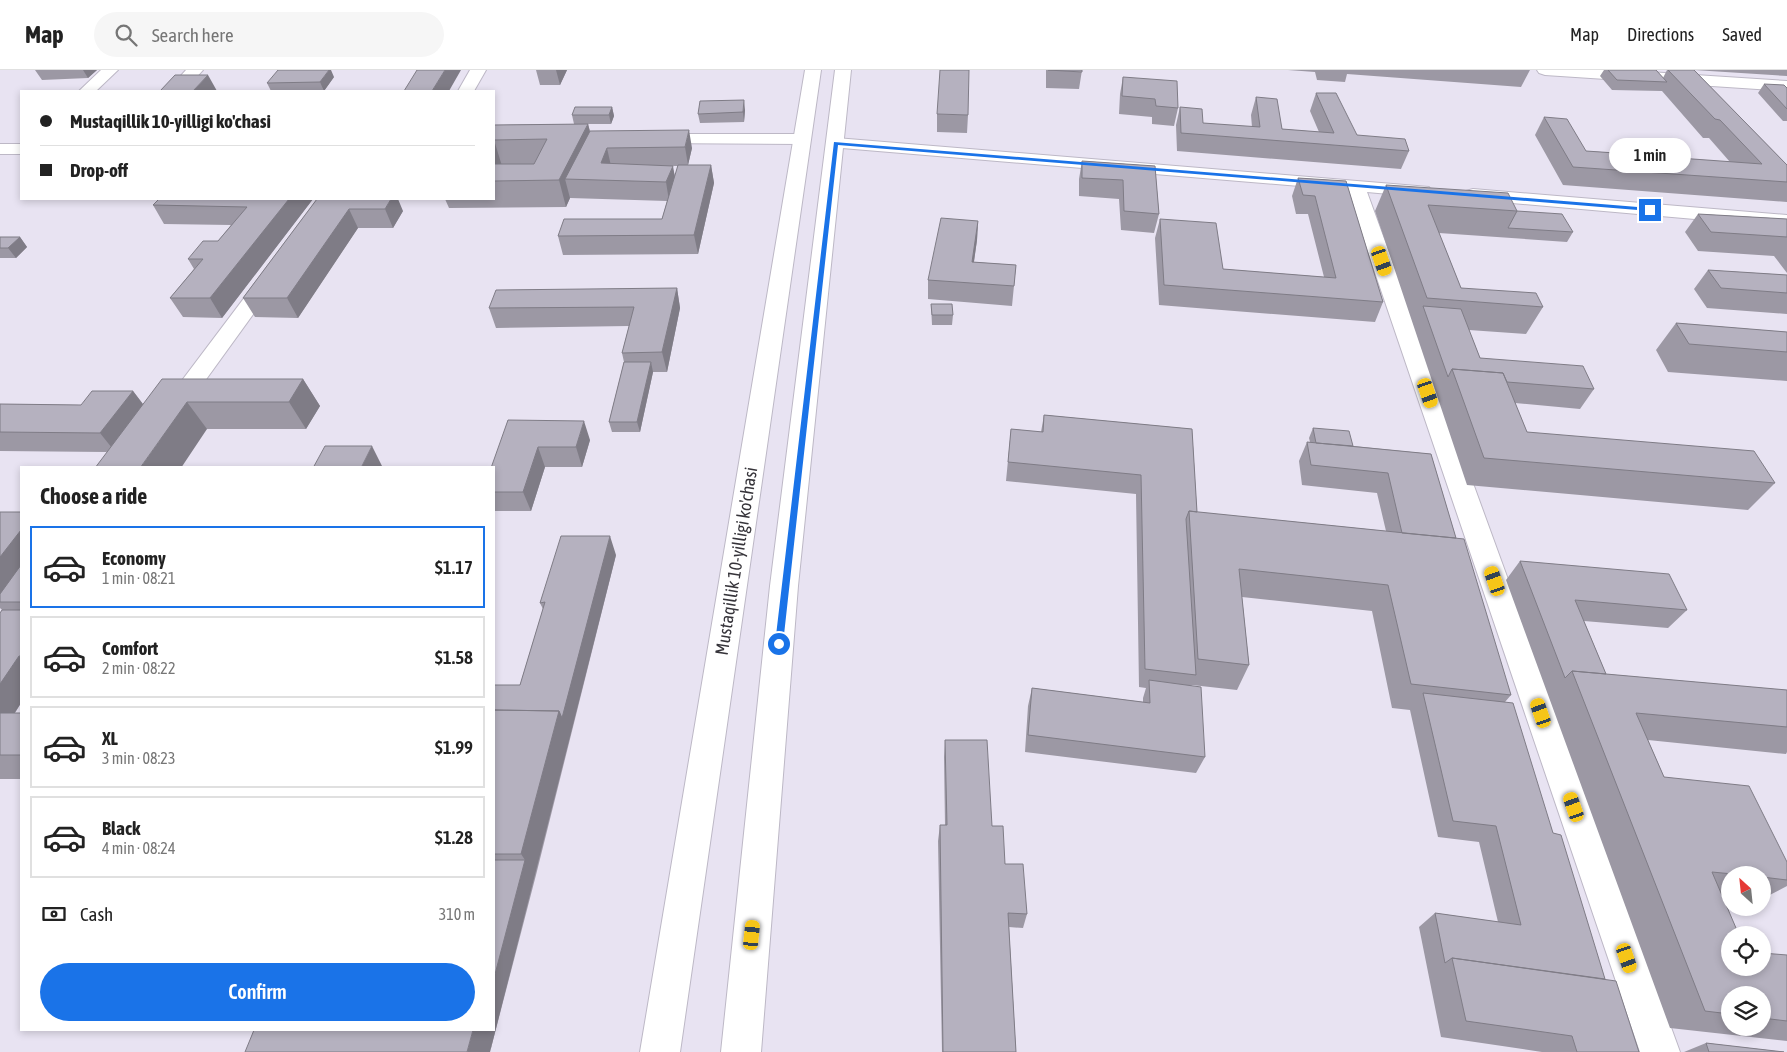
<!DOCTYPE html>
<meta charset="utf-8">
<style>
body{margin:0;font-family:"Asap Condensed",sans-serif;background:#f6f6f6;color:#222;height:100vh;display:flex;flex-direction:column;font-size:19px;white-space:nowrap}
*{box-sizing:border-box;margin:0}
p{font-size:16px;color:#767676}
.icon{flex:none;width:28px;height:28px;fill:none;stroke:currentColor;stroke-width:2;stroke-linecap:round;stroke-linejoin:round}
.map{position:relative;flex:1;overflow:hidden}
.panel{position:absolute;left:20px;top:396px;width:475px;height:565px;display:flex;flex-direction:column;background:#fff;border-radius:0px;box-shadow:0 2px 8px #0003}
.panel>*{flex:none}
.banner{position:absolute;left:20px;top:20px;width:475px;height:110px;border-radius:0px;box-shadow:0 2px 8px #0003;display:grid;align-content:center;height:110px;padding:0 20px;background:#fff}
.needle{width:32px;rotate:333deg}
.controls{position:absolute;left:1721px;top:796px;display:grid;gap:10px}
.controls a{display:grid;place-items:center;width:50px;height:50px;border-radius:50%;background:#fff;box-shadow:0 2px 8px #0003;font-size:25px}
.end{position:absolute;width:22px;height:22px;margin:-11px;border:6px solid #1a73e8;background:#fff;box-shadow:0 0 0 2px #fff}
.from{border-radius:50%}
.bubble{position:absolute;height:35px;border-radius:18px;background:#fff;box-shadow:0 2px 8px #0003;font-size:16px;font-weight:600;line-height:35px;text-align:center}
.car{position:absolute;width:15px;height:30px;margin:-15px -8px;border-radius:6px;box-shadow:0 0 4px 1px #0007;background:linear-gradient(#f5c518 24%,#345 0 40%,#f5c518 0 76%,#345 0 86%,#f5c518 0)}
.banner b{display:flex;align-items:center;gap:18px;height:48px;font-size:19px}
.banner b+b{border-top:1px solid #e0e0e0}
.banner i{width:12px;height:12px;background:#222}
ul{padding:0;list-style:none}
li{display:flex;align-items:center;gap:15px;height:82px;margin:0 10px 8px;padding:0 10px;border:2px solid #e0e0e0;border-radius:0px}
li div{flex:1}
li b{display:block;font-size:19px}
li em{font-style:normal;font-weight:600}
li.current{border-color:#1a73e8}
li>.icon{width:45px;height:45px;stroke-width:1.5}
h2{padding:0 20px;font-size:22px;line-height:60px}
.pay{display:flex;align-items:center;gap:12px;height:55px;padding:0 20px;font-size:19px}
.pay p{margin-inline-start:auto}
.primary-button{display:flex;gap:10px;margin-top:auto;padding:10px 20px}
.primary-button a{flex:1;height:58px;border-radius:30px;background:#1a73e8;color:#fff;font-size:20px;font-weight:600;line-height:58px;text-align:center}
header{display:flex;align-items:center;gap:30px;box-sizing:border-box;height:70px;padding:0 25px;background:#fff;border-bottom:1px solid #e0e0e0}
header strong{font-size:24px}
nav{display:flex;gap:28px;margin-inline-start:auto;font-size:18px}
.search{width:350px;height:45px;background:#f6f6f6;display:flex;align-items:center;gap:12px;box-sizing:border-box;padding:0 18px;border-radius:28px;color:#767676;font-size:19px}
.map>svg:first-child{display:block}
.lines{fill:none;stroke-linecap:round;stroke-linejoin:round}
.street-casing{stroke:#bdb8c6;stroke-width:2}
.secondary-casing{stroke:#bdb8c6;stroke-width:2}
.street{fill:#fff;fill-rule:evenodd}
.secondary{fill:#fff;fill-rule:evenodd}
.wall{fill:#9c98a4;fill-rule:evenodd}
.shaded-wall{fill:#7f7c86}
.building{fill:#b5b1bf;stroke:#7f7c86}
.route{fill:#1a73e8}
.labels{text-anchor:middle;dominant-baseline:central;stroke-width:5;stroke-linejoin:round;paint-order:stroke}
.street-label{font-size:18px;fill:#36343a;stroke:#fff}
</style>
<header>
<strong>Map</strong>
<div class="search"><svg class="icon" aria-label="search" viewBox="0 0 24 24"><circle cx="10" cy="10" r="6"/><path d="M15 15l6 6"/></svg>Search here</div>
<nav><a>Map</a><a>Directions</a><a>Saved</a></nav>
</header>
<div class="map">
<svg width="1787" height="982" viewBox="0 0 1787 982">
<rect width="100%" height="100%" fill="#e8e3f2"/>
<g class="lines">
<g class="street-casing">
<path id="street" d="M101,0H118L96,21H79Z
M186,0H203L184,21H167Z
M470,0H486L474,21H458Z
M1537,0H1618L1787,11V21L1545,5L1539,3Z
M653,64H801L807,65L810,69L807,73L801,74L647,73L644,69L647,65Z
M836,68L1429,117L1431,121L1429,125L1422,127L1367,122L1680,982H1640L1347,120L830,77L827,73L830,69Z
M0,74H21V84H0Z
M1473,119L1787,145V157L1466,129L1464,125L1466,121Z
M270,201L277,203L280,207L142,398H116L263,203Z"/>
</g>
<g class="secondary-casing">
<path id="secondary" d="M805,0H821L680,982H640Z
M835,0H851L798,516L761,982H721L770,516Z"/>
</g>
<use href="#street" class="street"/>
<use href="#secondary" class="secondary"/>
</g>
<path class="wall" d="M35,0H97L88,8L42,10Z
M536,0H567L560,15H540Z
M1046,0H1082L1079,19L1046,18Z
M1288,0H1530L1521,17L1347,4L1345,12L1317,10L1315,2Z
M1604,0H1656L1663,8L1667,0H1787V6L1694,0L1787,95V132L1563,115L1535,65L1544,47L1586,81L1634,84L1639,76L1679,88L1730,92L1709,68H1703L1662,21L1612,20L1600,6Z
M334,7L324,21H271L267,13Z
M1123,7L1178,38L1174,56L1152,54V47L1119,44L1120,24Z
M1764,14L1787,18V51H1783L1758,23Z
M1316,23L1357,65L1409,81L1401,99L1177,81L1176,55L1180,37L1203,53L1252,57L1251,45L1256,27L1282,59L1319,62L1310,41Z
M612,37L614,46L611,54H588L590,61L692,78L688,95H711L714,113L698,184L563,185L558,166L662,149L667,131L570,128L566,137L449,138L445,129H494V55L574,54L572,45ZM672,96H678L675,106Z
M745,40L744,52L700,53L698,44Z
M937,44L968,45L967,63L937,62Z
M1082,91L1155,96L1159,144L1154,163L1121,160L1119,129L1079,126V109Z
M1298,108L1346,111L1383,232L1375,252L1159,235L1155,168L1160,149L1223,199L1324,207L1308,144H1296L1292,126Z
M1386,115L1517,141L1573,162L1567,172L1439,163L1461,218L1543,237L1526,264L1469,260L1480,288L1594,319L1580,339L1515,333L1527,362L1775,413L1748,440L1467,415L1375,141Z
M313,129L222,248L183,247L170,228L194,199L188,189L218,171L231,155L164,154L153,135Z
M317,129L403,141L393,158H358L298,248L255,247L243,228Z
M1698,144L1787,149V203L1774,186L1698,181L1685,162Z
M978,151L977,170L974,192L1016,195L1012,236L928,229V210Z
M0,167H20L27,177L16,188H0Z
M1708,200L1787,205V244L1707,238L1694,219Z
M677,218L680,238L667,302H653L640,362H612L609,352L624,292L622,283L629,256L496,258L489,238Z
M931,234L953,245L952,255H932Z
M1676,253L1787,262V311L1668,302L1656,280Z
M303,309L320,336L306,359H207L106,382L0,381V334L81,335L133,321L143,334Z
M1044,345L1192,359L1197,442L1386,461L1377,423L1302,415L1299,391L1307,372H1310L1309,368L1313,358L1353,376L1431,384L1456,468L1511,625L1505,632L1605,909L1639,982H1542L1441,967L1419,857L1435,843L1498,852L1479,772L1438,767L1410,640L1392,638L1372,541L1242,527L1249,595L1237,620L1192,615L1191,616L1205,687L1196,703L1025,682L1028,636L1032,618L1143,632V628L1146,618L1139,617L1136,424L1006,411L1011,359L1041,362Z
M508,350L590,370L582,397H545L531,441H494V398Z
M0,442H21V633L15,643H21V709H0V543L2,540L0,538Z
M616,485L536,805L490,982L494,960V615H520L543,539L540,533Z
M1520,491L1687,540L1668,558L1584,551L1606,604L1787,620V682L1786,684L1648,670L1664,707L1787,792V816L1762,829V805H1730V828L1723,827L1730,898L1787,885V971L1670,958L1506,510ZM1730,925H1762V958H1730Z
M945,670L992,756L1005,794L1027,844L1023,858L1009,857L1016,982H942L938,771L940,755H945L944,687Z
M1706,973L1784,982H1684Z"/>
<path class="shaded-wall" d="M83,0H97L88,8Z
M329,0H331L334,7L324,21L320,12Z
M445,0H461L449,21H432Z
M556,0H567L560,15Z
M208,5L217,21H193Z
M744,30L745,40L744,52L743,42Z
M612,37L614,46L611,54L609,45Z
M588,54L594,79L565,109L570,128L566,137L559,110Z
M689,60L692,78L688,95L685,77Z
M494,70L502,96L494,111Z
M607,78L611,96L601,93Z
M711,95L714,113L698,184L694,165Z
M673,96L676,114L669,131L666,112Z
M289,129H313L222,248L210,228Z
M391,129H398L403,141L393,158L385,139Z
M349,139L358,158L298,248L287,228Z
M978,151L977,170L971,211L972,192Z
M20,167L27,177L16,188L8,178Z
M677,218L680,238L667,302L662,282Z
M651,292L653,302L640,362L637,352Z
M303,309L320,336L306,359L289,332Z
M133,321L148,341L116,383L100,363Z
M187,332L207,359L181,398H140Z
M584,351L590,370L582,397L576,377Z
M372,376L383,398H361Z
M538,377L545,397L531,441L523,422Z
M21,460V504L0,532V487Z
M610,466L616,485L490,982H467L473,960H494V908L525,790L521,784L559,641Z
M19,586L21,588V633L0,665V614Z"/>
<path class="building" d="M278,0H329L320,12L267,13Z
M417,0H445L432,21H404Z
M940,0H969L968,45L937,44Z
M1048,0H1082V2Z
M1608,0H1656L1667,12L1617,10Z
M1668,0H1694L1787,95V112L1573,97L1544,47L1567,49L1586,81L1645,85L1639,76L1672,78L1679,88L1762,94L1720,50L1715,49Z
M175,5H208L193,21H160Z
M1123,7L1177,11L1178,38L1156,36L1155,29L1122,26Z
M1764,14L1784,15L1787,18V39Z
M1316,23H1336L1357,65L1405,69L1409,81L1181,63L1180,37L1202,39L1203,53L1260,57L1256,27L1277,29L1282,59L1334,63Z
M744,30L743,42L698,44L700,31Z
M575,37H612L609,45H572Z
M588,54L559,110L494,111V94H534L547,69L494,70V71V55Z
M689,60L685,77L607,78L601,93L673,96L666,112L565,109L590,61Z
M1082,91L1155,96L1159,144L1124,141L1123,110L1082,108Z
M678,95H711L694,165L558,166L564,149H662Z
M1298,108L1346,111L1383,232L1164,215L1160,149L1216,153L1223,199L1336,208L1315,126L1303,125Z
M1386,115L1508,123L1517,141L1428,135L1461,218L1536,223L1543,237L1427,228Z
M159,129H289L210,228H170L203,189H188L203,171H218L247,137L153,135Z
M317,129H391L385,139H349L287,228H243Z
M1517,141L1562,144L1573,162L1508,158Z
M1698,144L1787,149V167L1711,162Z
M941,148L978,151L972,192L1016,195L1014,216L928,210Z
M0,167H20L8,178H0Z
M1708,200L1787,205V223L1721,218Z
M677,218L662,282L622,283L634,237L489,238L496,220Z
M931,234H952L953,245H932Z
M1423,236L1461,239L1480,288L1583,296L1594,319L1507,312L1503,303L1452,299L1448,307Z
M1676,253L1787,262V282L1689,274Z
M624,292H651L637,352H609Z
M1452,299L1503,303L1527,362L1754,381L1775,413L1484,388Z
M162,309H303L289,332H187L140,398H95Z
M92,321H133L100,363L0,362V334L81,335Z
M1044,345L1192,359L1197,442L1189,441L1186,449L1196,605L1145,599L1141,405L1008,392L1011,359L1043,362Z
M508,350L584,351L576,377H538L523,422H494V398H491Z
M1313,358L1349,361L1353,376L1316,373Z
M1307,372L1431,384L1456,468L1402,463L1388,403L1311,395Z
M325,376H372L361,398H313Z
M1189,441L1464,469L1511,625L1411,614L1388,515L1239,499L1249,595L1198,589Z
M0,442H21V460L0,487Z
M561,466H610L562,648L559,641L494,640V615H520L545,532L540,533Z
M1520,491L1669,504L1687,540L1575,530L1606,604L1572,601L1565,608Z
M21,495V532H0V524Z
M2,540H21V586H19L0,614V543Z
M1572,601L1787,620V657L1636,643L1664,707L1749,716L1787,792V810L1762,807V805H1743L1712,802L1739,865H1730V898H1762V883L1787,885V951L1762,948V925H1730V944L1705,941Z
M1149,610L1201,617L1205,687L1028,665L1032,618L1150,633Z
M1423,623L1513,633L1553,763L1561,765L1605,909L1452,888L1445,893L1435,843L1521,855L1496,756L1453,751Z
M494,640L559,641L521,784H494Z
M0,643H21V685H0Z
M945,670H987L992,756H1003L1005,794H1023L1027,844L1008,843L1016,982H943L940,755H947Z
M494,790H525L494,908Z
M1452,888L1616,911L1639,982H1577L1572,966L1466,951Z
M254,960H473L467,982H245Z
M1706,973L1784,982H1709Z"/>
<path class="route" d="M834,72L1650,138L1652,140L1650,141L838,75L783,574L779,578L775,574Z"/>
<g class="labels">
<g class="street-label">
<text transform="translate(736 491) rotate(-81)">Mustaqillik 10-yilligi ko'chasi</text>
</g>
</g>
</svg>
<div class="controls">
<a><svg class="needle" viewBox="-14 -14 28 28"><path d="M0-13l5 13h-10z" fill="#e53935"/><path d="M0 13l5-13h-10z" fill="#767676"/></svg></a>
<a><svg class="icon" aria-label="locate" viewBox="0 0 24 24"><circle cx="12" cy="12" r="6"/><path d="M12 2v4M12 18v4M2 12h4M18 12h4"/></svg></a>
<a><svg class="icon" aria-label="layers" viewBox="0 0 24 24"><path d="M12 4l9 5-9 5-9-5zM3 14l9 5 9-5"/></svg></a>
</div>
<i class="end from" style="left:779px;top:574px"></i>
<i class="end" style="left:1650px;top:140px"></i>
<div class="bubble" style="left:1609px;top:68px;width:82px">1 min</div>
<i class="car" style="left:1382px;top:191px;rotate:161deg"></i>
<i class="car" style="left:1428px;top:323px;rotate:161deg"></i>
<i class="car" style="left:1495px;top:511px;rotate:341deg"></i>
<i class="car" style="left:1541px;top:643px;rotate:341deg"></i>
<i class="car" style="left:1574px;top:737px;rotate:341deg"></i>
<i class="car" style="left:752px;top:865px;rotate:6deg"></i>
<i class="car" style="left:1627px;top:888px;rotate:161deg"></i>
<div class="banner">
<b><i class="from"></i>Mustaqillik 10-yilligi ko'chasi</b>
<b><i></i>Drop-off</b>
</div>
<section class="panel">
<h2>Choose a ride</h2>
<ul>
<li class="current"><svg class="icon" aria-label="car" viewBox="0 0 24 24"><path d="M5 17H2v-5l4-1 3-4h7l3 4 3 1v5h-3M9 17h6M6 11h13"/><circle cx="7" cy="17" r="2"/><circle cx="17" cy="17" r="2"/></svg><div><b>Economy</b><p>1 min · 08:21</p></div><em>$1.17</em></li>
<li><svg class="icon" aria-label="car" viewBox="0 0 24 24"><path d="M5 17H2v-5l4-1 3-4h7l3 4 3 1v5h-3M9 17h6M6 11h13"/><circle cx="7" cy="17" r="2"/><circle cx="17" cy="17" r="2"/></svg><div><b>Comfort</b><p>2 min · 08:22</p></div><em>$1.58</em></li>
<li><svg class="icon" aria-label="car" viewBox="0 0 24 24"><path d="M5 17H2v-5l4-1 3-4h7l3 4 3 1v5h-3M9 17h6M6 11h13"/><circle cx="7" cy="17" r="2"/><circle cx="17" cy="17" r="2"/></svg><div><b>XL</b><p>3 min · 08:23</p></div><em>$1.99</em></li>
<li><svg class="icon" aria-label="car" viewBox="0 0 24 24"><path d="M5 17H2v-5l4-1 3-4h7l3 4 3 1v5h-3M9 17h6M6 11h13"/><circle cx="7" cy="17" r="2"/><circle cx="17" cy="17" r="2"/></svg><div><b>Black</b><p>4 min · 08:24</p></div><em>$1.28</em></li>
</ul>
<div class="pay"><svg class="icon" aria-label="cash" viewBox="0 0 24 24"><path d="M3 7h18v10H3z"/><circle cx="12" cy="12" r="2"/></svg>Cash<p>310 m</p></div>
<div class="primary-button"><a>Confirm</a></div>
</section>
</div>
